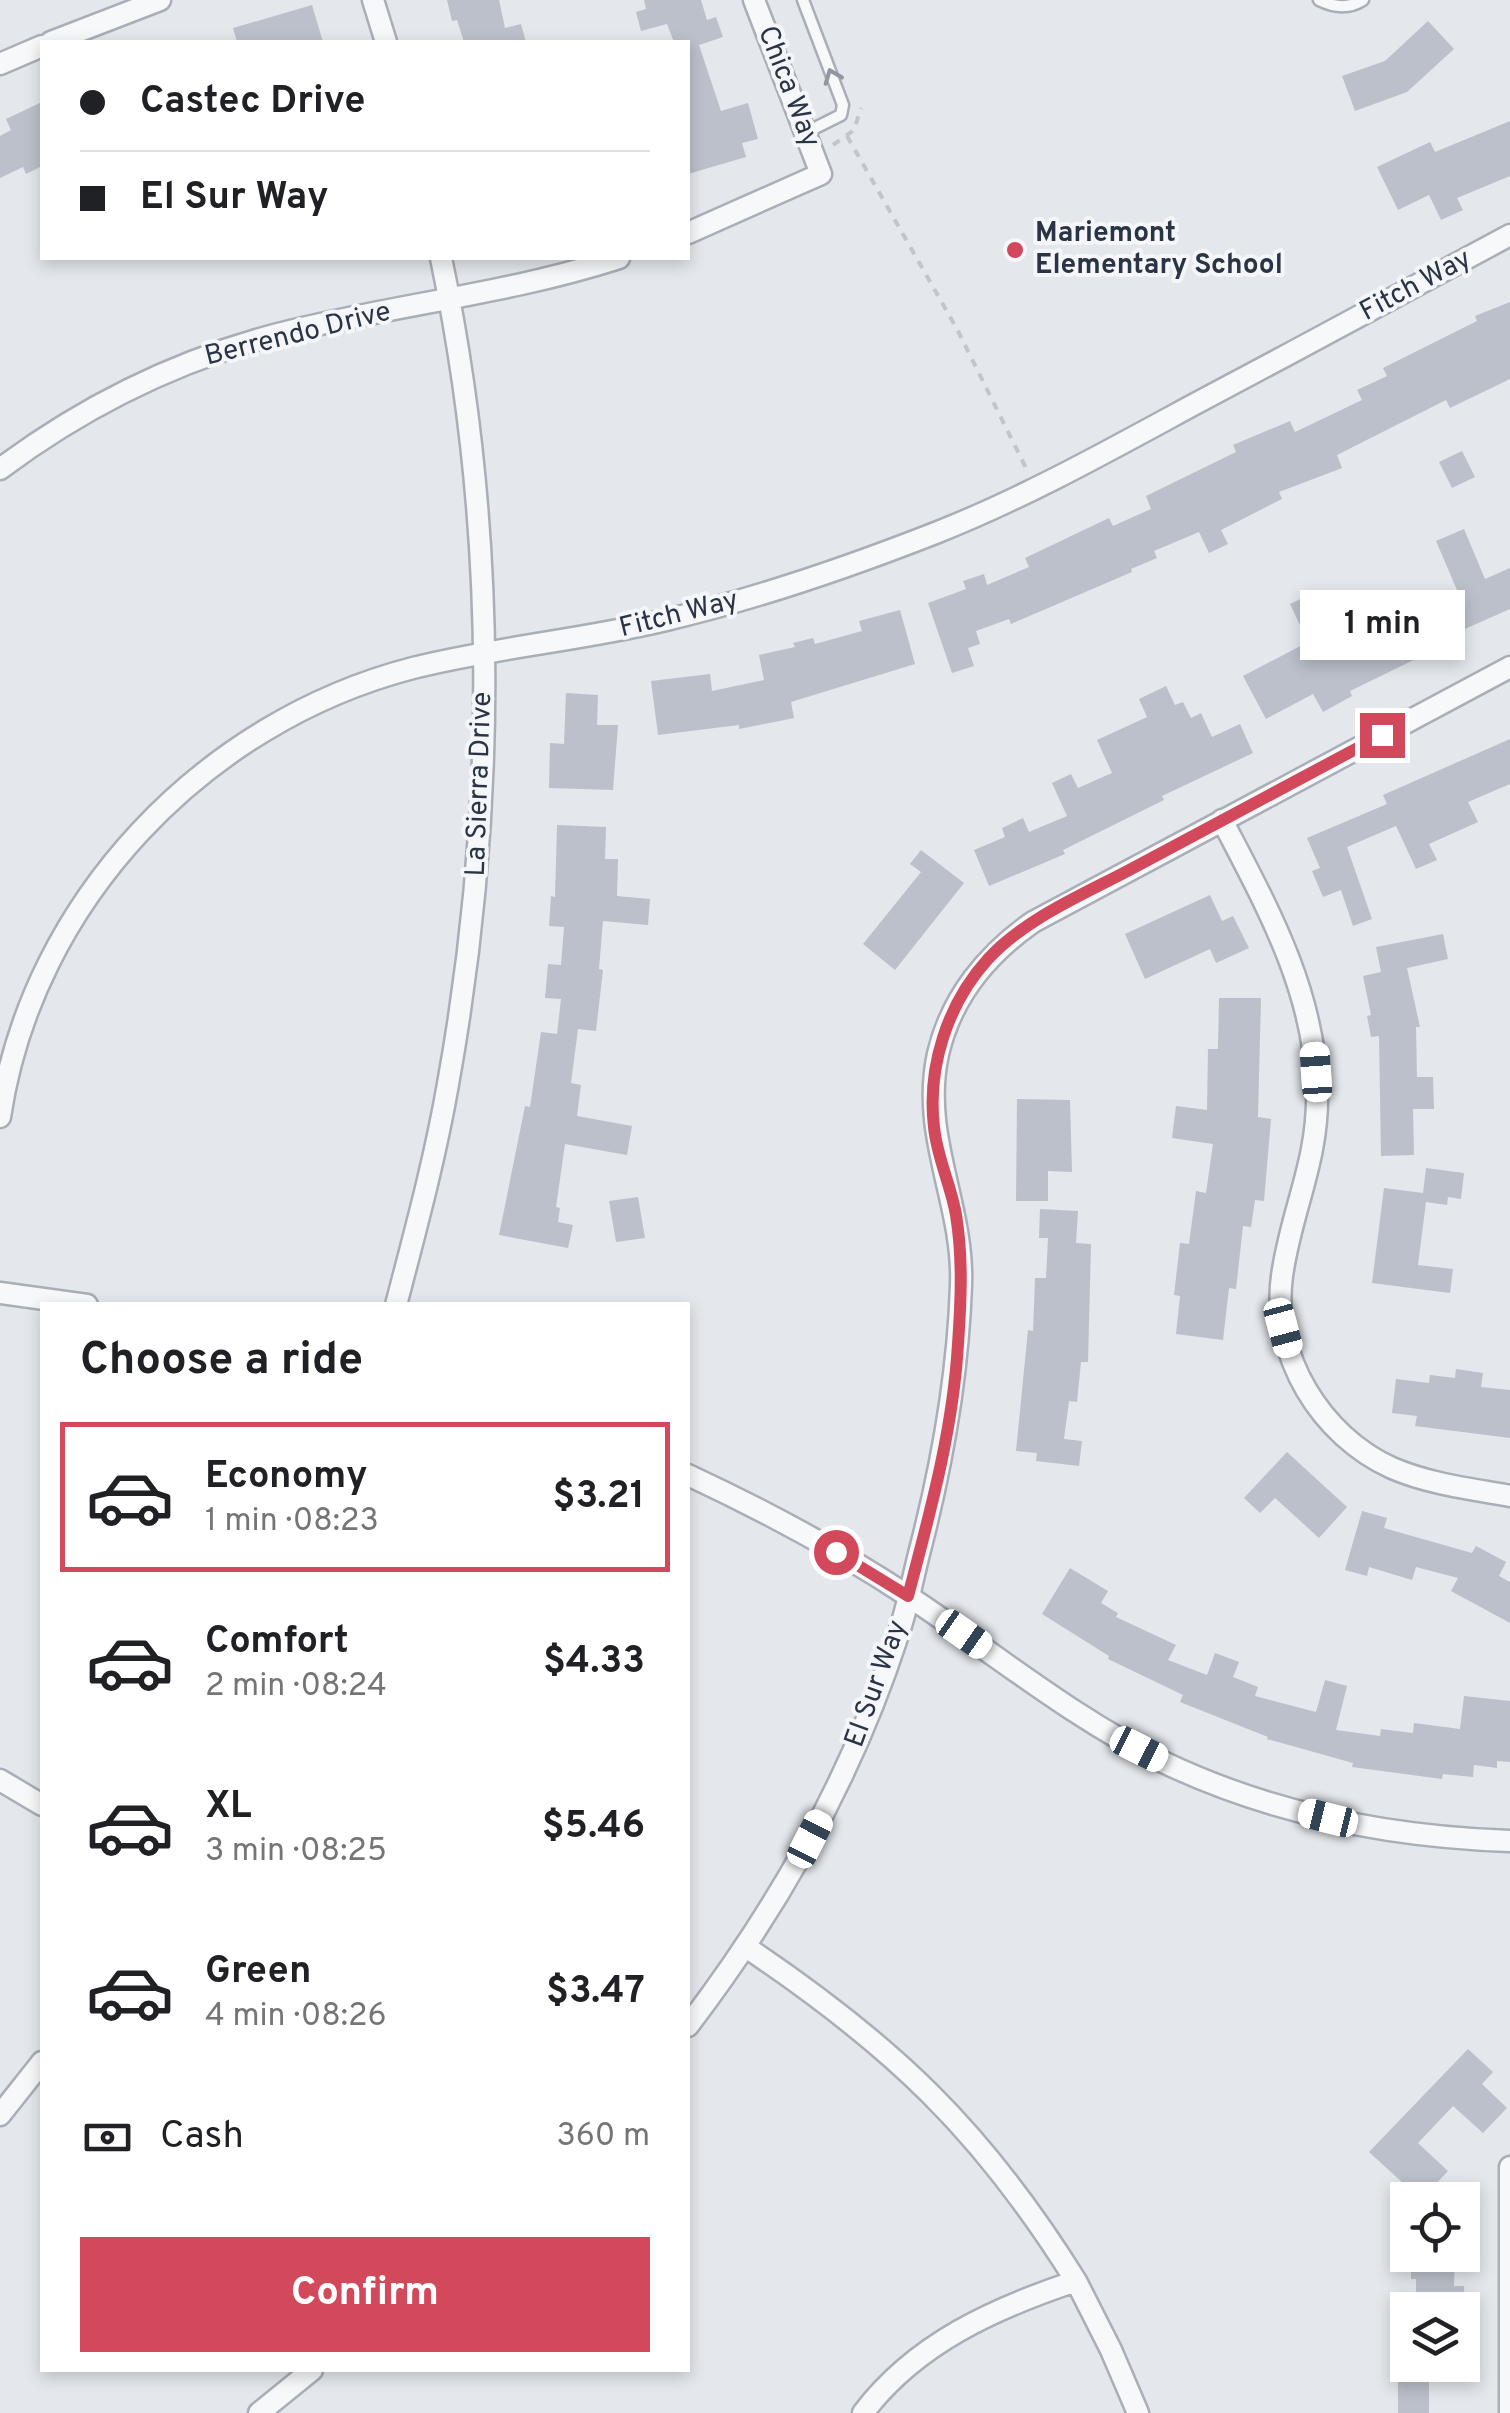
<!DOCTYPE html>
<meta charset="utf-8">
<style>
body{margin:0;font-family:Overpass,sans-serif;background:#f6f6f6;color:#202124;height:100vh;display:flex;flex-direction:column;font-size:38px;white-space:nowrap}
*{box-sizing:border-box;margin:0}
p{font-size:32px;color:#757577}
.icon{flex:none;width:55px;height:55px;fill:none;stroke:currentColor;stroke-width:2;stroke-linecap:round;stroke-linejoin:round}
.map{position:relative;flex:1;overflow:hidden}
.drawer{position:absolute;left:40px;top:1302px;width:650px;height:1070px;display:flex;flex-direction:column;background:#fff;border-radius:0px;box-shadow:0 5px 15px #0003}
.drawer>*{flex:none}
.hud{position:absolute;left:40px;top:40px;width:650px;height:220px;border-radius:0px;box-shadow:0 5px 15px #0003;display:grid;align-content:center;height:220px;padding:0 40px;background:#fff}
.controls{position:absolute;left:1390px;top:2182px;display:grid;gap:20px}
.controls a{display:grid;place-items:center;width:90px;height:90px;border-radius:0px;background:#fff;box-shadow:0 5px 15px #0003;font-size:50px}
.end{position:absolute;width:45px;height:45px;margin:-22px;border:12px solid #d1495b;background:#fff;box-shadow:0 0 0 5px #fff}
.from{border-radius:50%}
.bubble{position:absolute;height:70px;border-radius:0px;background:#fff;box-shadow:0 5px 15px #0003;font-size:32px;font-weight:700;line-height:70px;text-align:center}
.car{position:absolute;width:30px;height:60px;margin:-30px -15px;border-radius:12px;box-shadow:0 0 8px 2px #0007;background:linear-gradient(#fff 24%,#345 0 40%,#fff 0 76%,#345 0 86%,#fff 0)}
.hud b{display:flex;align-items:center;gap:35px;height:95px;font-size:38px}
.hud b+b{border-top:2px solid #e0e0e0}
.hud i{width:25px;height:25px;background:#202124}
ul{padding:0;list-style:none}
li{display:flex;align-items:center;gap:30px;height:150px;margin:0 20px 15px;padding:0 20px;border:5px solid transparent;border-radius:0px}
li div{flex:1}
li b{display:block;font-size:38px}
li em{font-style:normal;font-weight:700}
li.selected{border-color:#d1495b}
li>.icon{width:90px;height:90px;stroke-width:1.5}
h2{padding:0 40px;font-size:45px;line-height:120px}
.pay{display:flex;align-items:center;gap:25px;height:110px;padding:0 40px;font-size:38px}
.pay p{margin-inline-start:auto}
.primary-button{display:flex;gap:20px;margin-top:auto;padding:20px 40px}
.primary-button a{flex:1;height:115px;border-radius:0px;background:#d1495b;color:#fff;font-size:40px;font-weight:700;line-height:115px;text-align:center}
.map>svg:first-child{display:block}
.building{fill:#bbc0ca}
.lines{fill:none;stroke-linecap:round;stroke-linejoin:round}
.service-casing{stroke:#a9aeb7;stroke-width:15}
.minor-casing{stroke:#a9aeb7;stroke-width:25}
.path{stroke:#c2c5cb;stroke-width:4;stroke-dasharray:8 8;stroke-linecap:butt}
.service{stroke:#f7f8fa;stroke-width:10}
.minor{stroke:#f7f8fa;stroke-width:20}
.oneway{stroke:#9196a0}
.route{stroke:#d1495b;stroke-width:12}
.poi-dot{fill:#d1495b;stroke:#f4f6f9;stroke-width:4}
.labels{text-anchor:middle;dominant-baseline:central;stroke-width:8;stroke-linejoin:round;paint-order:stroke}
.street-label{font-size:28px;fill:#2b3445;stroke:#f4f6f9}
.poi-label{font-size:28px;font-weight:bold;fill:#2b3445;stroke:#f4f6f9;text-anchor:start}
</style>
<div class="map">
<svg width="1510" height="2413" viewBox="0 0 1510 2413">
<rect width="100%" height="100%" fill="#e4e7ec"/>
<path class="building" d="M447,0H499L505,28L521,24L526,42H464L457,20L452,21Z
M644,0H701L707,20L716,17L723,37L699,45L721,111L748,103L758,139L742,143L746,157L688,174V42H674L667,24L641,31L636,12L646,9Z
M312,5L323,42H237L233,28Z
M1428,21L1454,49L1407,92L1355,111L1342,76L1385,61Z
M42,102V166L26,174L23,167L0,178V136L11,130L6,119Z
M1510,121V176L1457,198L1463,210L1441,220L1429,195L1398,210L1377,167L1430,142L1435,152Z
M1510,302V379L1450,408L1446,400L1337,455L1342,468L1279,492L1282,499L1221,530L1228,544L1209,553L1199,532L1154,551L1157,558L1131,569L1132,572L1011,624L1009,619L976,631L980,644L968,648L974,666L952,673L928,603L966,589L963,581L984,574L987,585L1029,567L1025,558L1109,518L1113,526L1151,509L1146,496L1236,452L1233,445L1290,421L1295,432L1362,400L1357,390L1387,376L1383,368L1477,321L1475,316Z
M1462,451L1475,477L1452,488L1439,462Z
M1464,529L1485,579L1510,568V609L1458,632L1461,637L1350,691L1352,696L1323,712L1313,694L1266,719L1243,676L1308,642L1290,604L1311,594L1333,638L1413,604L1416,610L1457,590L1436,541Z
M900,610L915,664L791,702L794,718L739,729V725L658,735L651,681L710,674L712,691L764,680L759,655L795,647L793,643L813,638L815,644L862,631L859,621Z
M1166,686L1175,705L1183,702L1191,718L1201,713L1212,737L1240,724L1253,753L1162,796L1164,800L1063,850L1065,854L989,886L974,850L1005,837L1002,828L1023,818L1029,832L1067,816L1052,783L1071,774L1078,788L1112,773L1097,740L1147,717L1139,699Z
M566,693L598,695L597,725H618L613,790L549,788L550,743L564,744Z
M1510,739V784L1468,802L1478,822L1429,844L1437,860L1416,869L1396,826L1347,847L1372,919L1353,926L1341,890L1323,897L1312,871L1320,868L1307,838L1387,804L1383,795Z
M557,825L606,827L605,859H618L617,896L650,899L648,925L603,921L599,969L603,970L596,1031L578,1029L571,1083L581,1085L577,1116L632,1126L627,1155L565,1144L556,1207L560,1208L558,1222L573,1225L568,1248L499,1235L525,1106L530,1107L541,1032L557,1034L561,999L545,998L548,964L561,965L564,927L549,926L551,896L555,897Z
M921,850L964,883L895,970L863,944L921,872L910,864Z
M1210,895L1222,921L1233,916L1249,948L1216,963L1210,949L1145,979L1125,934Z
M1443,934L1448,959L1407,968L1420,1027H1416L1417,1077H1433L1434,1109H1413L1414,1155L1381,1156L1379,1036L1371,1037L1367,1016L1371,1015L1363,976L1381,972L1376,947Z
M1219,998H1261L1258,1117L1271,1119L1264,1201L1255,1200L1251,1227L1243,1226L1236,1289L1229,1288L1223,1340L1176,1334L1180,1296L1174,1295L1180,1243L1189,1244L1196,1191L1206,1193L1213,1144L1172,1138L1176,1106L1207,1110L1208,1049H1218Z
M1017,1099L1070,1100L1072,1172L1048,1171V1201H1016Z
M1426,1168L1464,1173L1461,1199L1448,1197L1447,1205L1426,1202L1418,1265L1453,1269L1450,1293L1372,1283L1384,1188L1423,1193Z
M638,1197L645,1238L616,1242L609,1201Z
M1040,1209L1078,1211L1076,1243L1091,1244L1088,1362H1081L1077,1402L1069,1401L1064,1439L1082,1441L1079,1466L1036,1461L1037,1453L1016,1451L1028,1330L1033,1331L1035,1278H1046L1048,1238H1039Z
M1456,1369L1483,1373L1481,1387L1510,1390V1438L1415,1426L1417,1416L1392,1413L1396,1379L1429,1383L1430,1375L1455,1378Z
M1287,1452L1347,1507L1319,1538L1275,1498L1260,1513L1244,1498Z
M1362,1511L1387,1518L1384,1528L1472,1553L1476,1546L1506,1562L1499,1576L1510,1582V1623L1451,1591L1458,1578L1416,1567L1412,1580L1369,1567L1367,1576L1345,1570Z
M1070,1568L1108,1591L1101,1603L1118,1613L1116,1617L1176,1645L1168,1660L1207,1675L1215,1653L1239,1662L1233,1677L1258,1687L1255,1696L1316,1712L1325,1680L1347,1686L1336,1730L1380,1736L1381,1729L1413,1733L1414,1723L1460,1729L1464,1696L1510,1701V1762L1497,1761V1768L1474,1765L1473,1777L1443,1774L1442,1779L1352,1767L1353,1763L1267,1739L1268,1737L1180,1702L1183,1695L1108,1659L1109,1656L1042,1614Z
M1468,2049L1493,2072L1482,2084L1507,2108L1483,2133L1453,2106L1418,2143L1448,2171L1421,2200H1403V2183L1369,2152Z
M1411,2255H1455L1454,2286H1464L1465,2310H1416V2279H1411Z
M1398,2370L1429,2371V2413H1398Z"/>
<g class="lines">
<g class="service-casing">
<path id="service" d="M803,0L843,105L841,115L805,133
M1319,0C1333,7 1349,9 1363,0"/>
</g>
<g class="minor-casing">
<path id="minor" d="M373,0L386,42
M51,42L160,0
M0,64L42,46
M688,233L821,174L754,0
M0,469C83,407 178,360 278,334C391,305 508,294 619,258
M1222,820C1267,907 1314,989 1317,1090C1319,1161 1291,1210 1282,1276C1271,1355 1321,1436 1392,1468C1429,1484 1471,1489 1510,1496
M0,1117C32,901 204,722 413,668C496,647 583,640 666,620C759,598 849,567 938,532C1026,497 1110,450 1193,405C1299,349 1404,292 1510,235
M0,1293L87,1305
M396,1305C415,1232 435,1159 448,1084C497,812 498,529 441,258
M688,1475C763,1510 838,1550 908,1596C993,1652 1071,1717 1163,1762C1272,1814 1391,1837 1510,1841
M0,1780L42,1805
M746,1947C892,2045 982,2130 1076,2281
M688,2026C778,1908 852,1777 898,1635C908,1606 913,1576 921,1546C943,1460 958,1375 961,1285C964,1204 920,1136 938,1054C951,998 987,954 1033,922L1510,667
M0,2115L42,2062
M259,2413L312,2370
M863,2413C916,2343 995,2308 1076,2281L1111,2350L1138,2413
M1510,2413V2167"/>
</g>
<path class="path" d="M847,136L957,329L1027,470
M833,145L854,130L861,108"/>
<use href="#service" class="service"/>
<use href="#minor" class="minor"/>
</g>
<defs><path id="oneway-chevron" d="M-2-3.5L2.5 0L-2 3.5" fill="none" stroke-width="1.6" stroke-linecap="round" stroke-linejoin="round" transform="scale(2.5)"/></defs>
<use class="oneway" href="#oneway-chevron" transform="translate(832 76) rotate(-111)"/>
<g class="lines">
<path class="route" d="M836,1552L908,1596C930,1513 953,1430 958,1344C961,1301 963,1258 956,1215C951,1185 937,1158 934,1127C927,1068 947,1004 988,959C1027,917 1085,894 1135,867C1217,823 1300,779 1382,735"/>
</g>
<circle class="poi-dot" cx="1015" cy="250" r="10"/>
<g class="labels">
<g class="street-label">
<text transform="translate(788 87) rotate(69)">Chica Way</text>
<text transform="translate(1416 286) rotate(-28)">Fitch Way</text>
<text transform="translate(298 335) rotate(-14)">Berrendo Drive</text>
<text transform="translate(679 615) rotate(-14)">Fitch Way</text>
<text transform="translate(480 784) rotate(-88)">La Sierra Drive</text>
<text transform="translate(877 1684) rotate(-70)">El Sur Way</text>
</g>
<g class="poi-label">
<text x="1035" y="234">Mariemont<tspan x="1035" dy="32">Elementary School</tspan></text>
</g>
</g>
</svg>
<div class="controls">
<a><svg class="icon" aria-label="locate" viewBox="0 0 24 24"><circle cx="12" cy="12" r="6"/><path d="M12 2v4M12 18v4M2 12h4M18 12h4"/></svg></a>
<a><svg class="icon" aria-label="layers" viewBox="0 0 24 24"><path d="M12 4l9 5-9 5-9-5zM3 14l9 5 9-5"/></svg></a>
</div>
<i class="end from" style="left:836px;top:1552px"></i>
<i class="end" style="left:1382px;top:735px"></i>
<div class="bubble" style="left:1300px;top:590px;width:165px">1 min</div>
<i class="car" style="left:1316px;top:1072px;rotate:356deg"></i>
<i class="car" style="left:1283px;top:1328px;rotate:165deg"></i>
<i class="car" style="left:964px;top:1634px;rotate:125deg"></i>
<i class="car" style="left:1139px;top:1749px;rotate:117deg"></i>
<i class="car" style="left:1328px;top:1818px;rotate:284deg"></i>
<i class="car" style="left:810px;top:1839px;rotate:27deg"></i>
<div class="hud">
<b><i class="from"></i>Castec Drive</b>
<b><i></i>El Sur Way</b>
</div>
<section class="drawer">
<h2>Choose a ride</h2>
<ul>
<li class="selected"><svg class="icon" aria-label="car" viewBox="0 0 24 24"><path d="M5 17H2v-5l4-1 3-4h7l3 4 3 1v5h-3M9 17h6M6 11h13"/><circle cx="7" cy="17" r="2"/><circle cx="17" cy="17" r="2"/></svg><div><b>Economy</b><p>1 min · 08:23</p></div><em>$3.21</em></li>
<li><svg class="icon" aria-label="car" viewBox="0 0 24 24"><path d="M5 17H2v-5l4-1 3-4h7l3 4 3 1v5h-3M9 17h6M6 11h13"/><circle cx="7" cy="17" r="2"/><circle cx="17" cy="17" r="2"/></svg><div><b>Comfort</b><p>2 min · 08:24</p></div><em>$4.33</em></li>
<li><svg class="icon" aria-label="car" viewBox="0 0 24 24"><path d="M5 17H2v-5l4-1 3-4h7l3 4 3 1v5h-3M9 17h6M6 11h13"/><circle cx="7" cy="17" r="2"/><circle cx="17" cy="17" r="2"/></svg><div><b>XL</b><p>3 min · 08:25</p></div><em>$5.46</em></li>
<li><svg class="icon" aria-label="car" viewBox="0 0 24 24"><path d="M5 17H2v-5l4-1 3-4h7l3 4 3 1v5h-3M9 17h6M6 11h13"/><circle cx="7" cy="17" r="2"/><circle cx="17" cy="17" r="2"/></svg><div><b>Green</b><p>4 min · 08:26</p></div><em>$3.47</em></li>
</ul>
<div class="pay"><svg class="icon" aria-label="cash" viewBox="0 0 24 24"><path d="M3 7h18v10H3z"/><circle cx="12" cy="12" r="2"/></svg>Cash<p>360 m</p></div>
<div class="primary-button"><a>Confirm</a></div>
</section>
</div>
